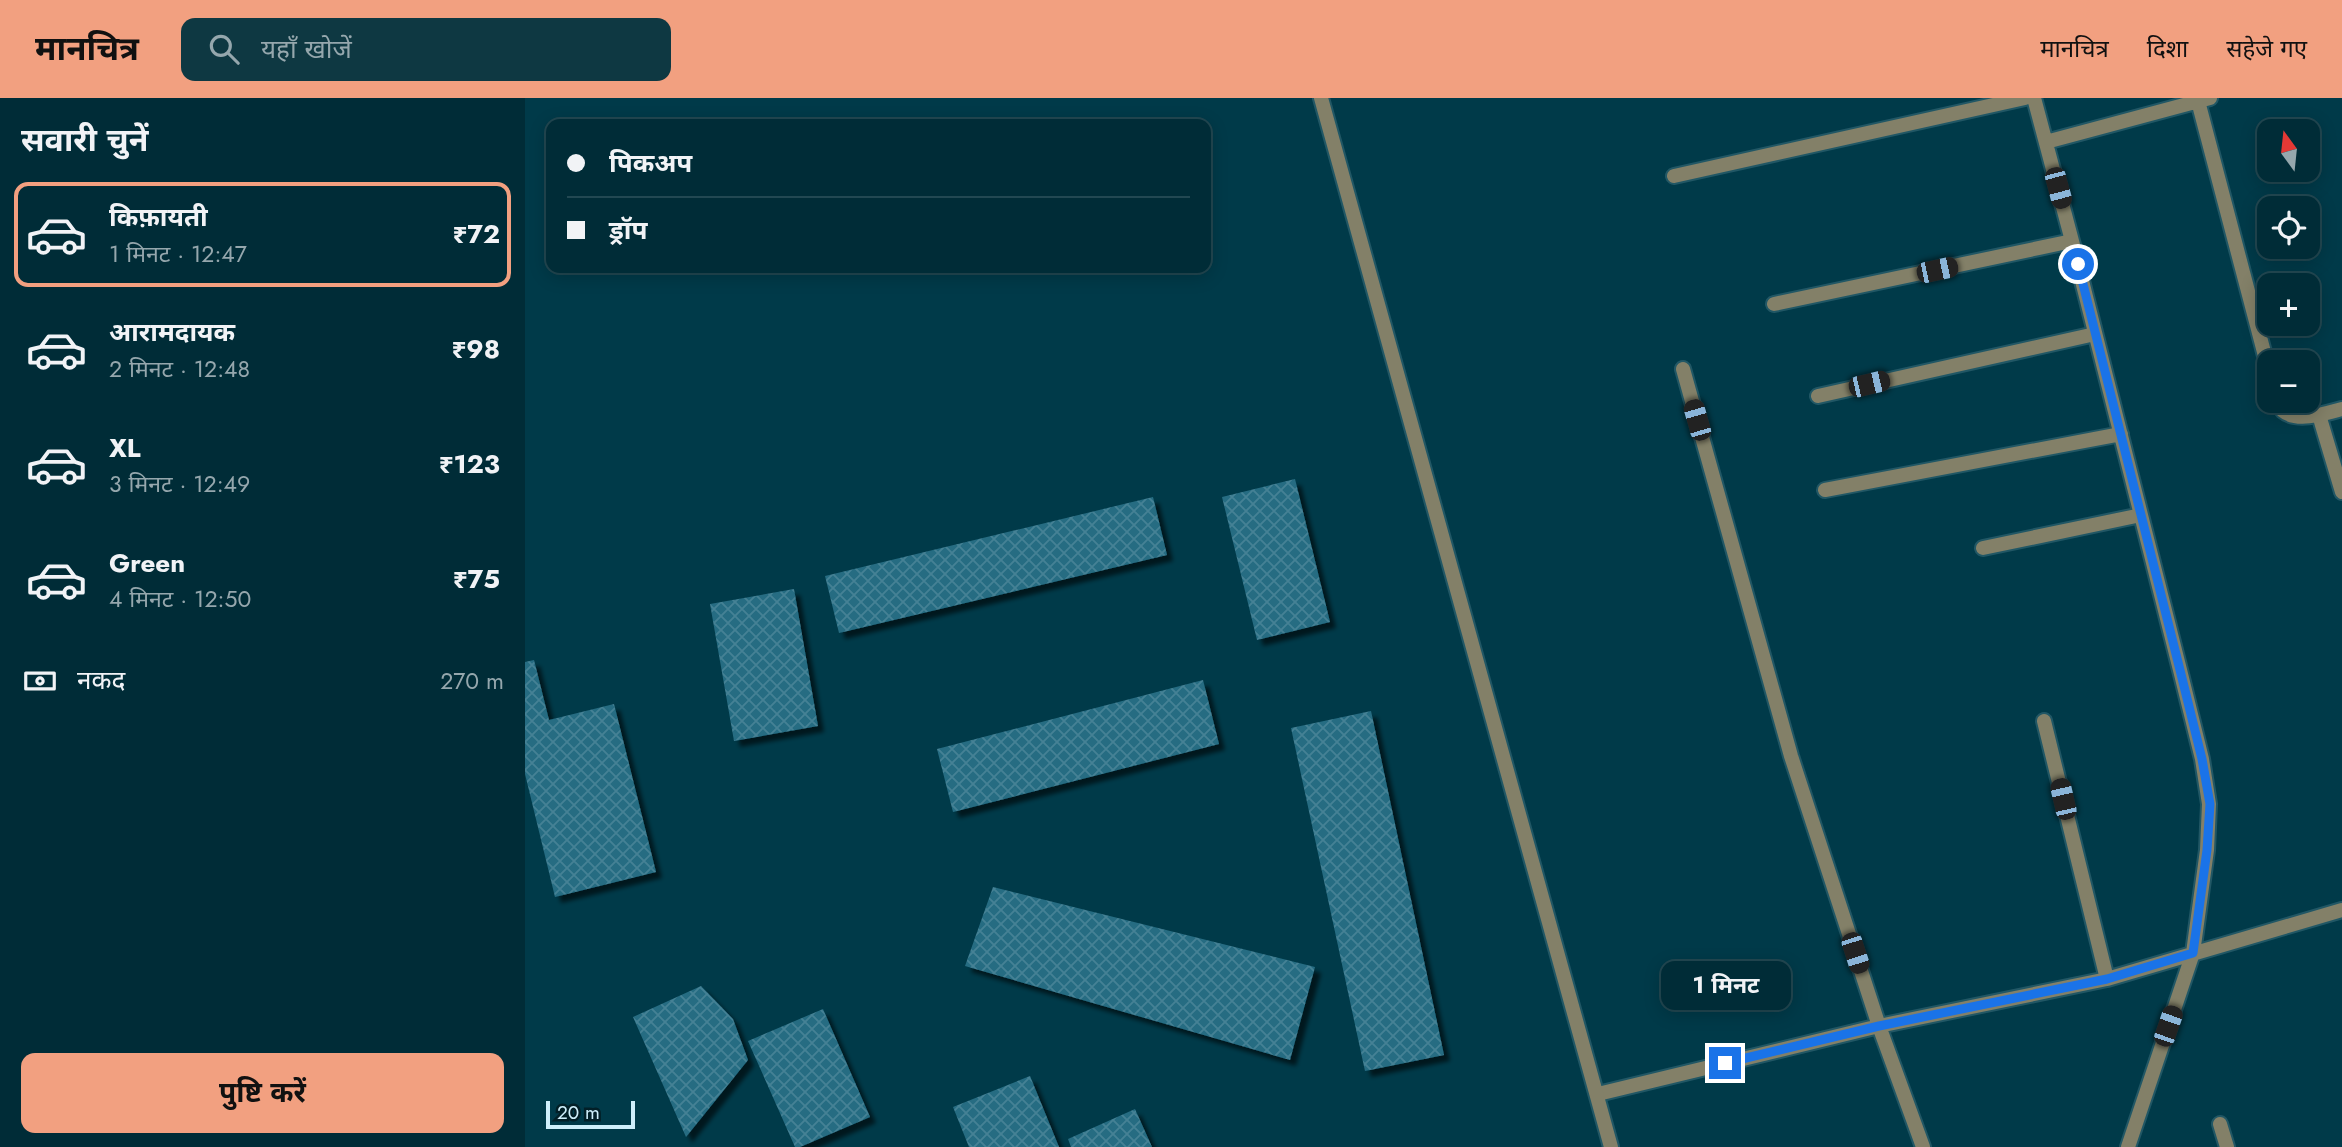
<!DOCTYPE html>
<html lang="hi">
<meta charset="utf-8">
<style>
body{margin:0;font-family:Jost,"Noto Sans Devanagari",sans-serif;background:#0e3842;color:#f1f3f6;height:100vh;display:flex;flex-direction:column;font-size:26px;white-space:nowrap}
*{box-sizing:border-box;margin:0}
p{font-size:23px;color:#95a7ad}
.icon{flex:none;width:38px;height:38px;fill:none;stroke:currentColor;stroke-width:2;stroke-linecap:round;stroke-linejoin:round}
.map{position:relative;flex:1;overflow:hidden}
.drawer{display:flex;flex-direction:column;background:#002c37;width:525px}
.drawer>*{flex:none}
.banner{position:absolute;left:21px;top:21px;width:665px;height:154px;border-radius:14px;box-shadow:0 4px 18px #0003,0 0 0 2px #224852;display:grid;align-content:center;height:154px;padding:0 21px;background:#002c37}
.needle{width:46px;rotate:345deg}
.tools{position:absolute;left:1732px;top:21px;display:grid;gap:14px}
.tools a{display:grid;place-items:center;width:63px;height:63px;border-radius:14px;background:#002c37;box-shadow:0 4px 18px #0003,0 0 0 2px #224852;font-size:35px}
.scale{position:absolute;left:21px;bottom:18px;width:89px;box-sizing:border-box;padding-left:7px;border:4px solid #ceeffb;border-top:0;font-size:19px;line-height:24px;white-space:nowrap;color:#ceeffb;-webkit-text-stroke:5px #021f27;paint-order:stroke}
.end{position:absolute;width:32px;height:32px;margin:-16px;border:9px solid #1a73e8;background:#fff;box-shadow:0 0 0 4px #fff}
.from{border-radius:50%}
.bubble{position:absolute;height:49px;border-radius:14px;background:#002c37;box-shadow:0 4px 18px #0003,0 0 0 2px #224852;font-size:23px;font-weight:700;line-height:49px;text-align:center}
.car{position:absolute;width:21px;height:42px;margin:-21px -10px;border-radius:9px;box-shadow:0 0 5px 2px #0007;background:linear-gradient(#222 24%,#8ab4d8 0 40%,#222 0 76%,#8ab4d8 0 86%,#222 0)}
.banner b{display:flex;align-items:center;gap:24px;height:66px;font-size:26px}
.banner b+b{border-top:2px solid #224852}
.banner i{width:18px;height:18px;background:#f1f3f6}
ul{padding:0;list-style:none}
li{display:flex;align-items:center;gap:21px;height:105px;margin:0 14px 10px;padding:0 7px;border:4px solid transparent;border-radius:14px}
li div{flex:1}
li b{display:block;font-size:26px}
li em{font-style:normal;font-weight:700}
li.selected{border-color:#f2a080}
li>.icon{width:63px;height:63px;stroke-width:1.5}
h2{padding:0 21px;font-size:32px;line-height:84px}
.pay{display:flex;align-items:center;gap:18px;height:77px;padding:0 21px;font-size:26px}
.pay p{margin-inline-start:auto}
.primary-button{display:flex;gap:14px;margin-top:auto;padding:14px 21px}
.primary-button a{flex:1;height:80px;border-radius:14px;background:#f2a080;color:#111;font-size:28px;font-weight:700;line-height:80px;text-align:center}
header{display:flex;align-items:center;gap:42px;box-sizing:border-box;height:98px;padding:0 35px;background:#f2a080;color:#111}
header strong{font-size:33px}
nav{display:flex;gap:38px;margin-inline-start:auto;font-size:24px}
.search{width:490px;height:63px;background:#0e3842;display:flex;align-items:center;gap:18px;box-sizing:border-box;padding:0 24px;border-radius:14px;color:#95a7ad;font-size:26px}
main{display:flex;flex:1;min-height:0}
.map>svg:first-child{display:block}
.building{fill:url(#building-cross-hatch);filter:url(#shadow)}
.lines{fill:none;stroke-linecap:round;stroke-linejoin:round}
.service-casing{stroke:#215765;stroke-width:18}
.minor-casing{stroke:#215765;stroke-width:18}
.tertiary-casing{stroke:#215765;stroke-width:18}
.service{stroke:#838068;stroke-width:14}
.minor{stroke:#838068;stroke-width:14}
.tertiary{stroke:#838068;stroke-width:14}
.route{stroke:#1a73e8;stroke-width:9}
</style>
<header>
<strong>मानचित्र</strong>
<div class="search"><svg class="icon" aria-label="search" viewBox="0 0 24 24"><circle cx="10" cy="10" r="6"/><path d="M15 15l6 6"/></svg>यहाँ खोजें</div>
<nav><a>मानचित्र</a><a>दिशा</a><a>सहेजे गए</a></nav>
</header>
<main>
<section class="drawer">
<h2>सवारी चुनें</h2>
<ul>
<li class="selected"><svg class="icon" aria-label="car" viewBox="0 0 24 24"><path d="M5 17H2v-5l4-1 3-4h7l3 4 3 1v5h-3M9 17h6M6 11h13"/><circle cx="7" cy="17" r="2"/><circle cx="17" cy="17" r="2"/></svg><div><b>किफ़ायती</b><p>1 मिनट · 12:47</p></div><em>₹72</em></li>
<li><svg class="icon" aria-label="car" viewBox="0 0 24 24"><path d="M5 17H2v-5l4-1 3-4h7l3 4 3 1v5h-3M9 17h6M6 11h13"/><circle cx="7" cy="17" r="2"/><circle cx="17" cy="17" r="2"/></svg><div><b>आरामदायक</b><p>2 मिनट · 12:48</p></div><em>₹98</em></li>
<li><svg class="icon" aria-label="car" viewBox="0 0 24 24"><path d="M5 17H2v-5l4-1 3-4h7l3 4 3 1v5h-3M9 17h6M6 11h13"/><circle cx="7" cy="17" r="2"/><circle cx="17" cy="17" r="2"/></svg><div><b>XL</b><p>3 मिनट · 12:49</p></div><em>₹123</em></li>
<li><svg class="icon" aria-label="car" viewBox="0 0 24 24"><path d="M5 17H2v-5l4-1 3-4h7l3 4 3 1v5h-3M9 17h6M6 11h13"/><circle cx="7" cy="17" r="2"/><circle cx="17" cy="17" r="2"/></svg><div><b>Green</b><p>4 मिनट · 12:50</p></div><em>₹75</em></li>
</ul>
<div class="pay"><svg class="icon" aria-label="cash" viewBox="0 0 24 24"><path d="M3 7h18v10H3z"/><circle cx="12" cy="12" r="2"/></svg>नकद<p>270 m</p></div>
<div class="primary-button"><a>पुष्टि करें</a></div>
</section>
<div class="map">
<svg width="1817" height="1049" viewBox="0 0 1817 1049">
<defs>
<pattern id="building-cross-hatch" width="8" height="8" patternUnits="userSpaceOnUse" patternTransform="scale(1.75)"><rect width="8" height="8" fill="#266c82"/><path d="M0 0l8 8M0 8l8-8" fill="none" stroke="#448195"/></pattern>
<filter id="shadow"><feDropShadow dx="6" dy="6" stdDeviation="2" flood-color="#0009"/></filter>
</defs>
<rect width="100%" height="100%" fill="#003a49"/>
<path class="building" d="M770,381L805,524L732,542L697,399Z
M628,399L642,457L314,535L300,478Z
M269,491L293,628L209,643L185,506Z
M9,562L24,622L89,606L131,774L30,799L0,676V564Z
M678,582L694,646L428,714L412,651Z
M846,613L919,957L840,973L766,630Z
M468,789L790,869L765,962L440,868Z
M176,888L208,921L223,962L161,1039L108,919Z
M298,911L345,1019L275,1049H270L223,943Z
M505,978L534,1049H444L428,1009Z
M610,1011L627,1049H546L543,1041Z"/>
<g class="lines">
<g class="service-casing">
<path id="service" d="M1794,317L1817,394"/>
</g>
<g class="minor-casing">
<path id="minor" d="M1509,0L1547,143L1655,572L1677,661L1684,706L1682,752L1668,855L1603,1049
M1673,3L1745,277
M1521,44L1685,0
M1149,78L1500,0
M1249,206L1547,143
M1158,271L1266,658L1354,928L1398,1049
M1293,298L1570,236
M1752,303C1753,304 1757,312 1758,313C1772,325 1802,315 1817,311
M1300,392L1596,336
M1458,450L1616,417
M1519,623L1582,881
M1073,996L1354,928L1582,881L1817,812
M1695,1026L1702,1049"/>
</g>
<g class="tertiary-casing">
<path id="tertiary" d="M796,0L1086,1049"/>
</g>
<use href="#service" class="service"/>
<use href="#minor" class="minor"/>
<use href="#tertiary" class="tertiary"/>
</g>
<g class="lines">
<path class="route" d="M1200,965L1354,928L1582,881L1668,855L1682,752L1685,706L1677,661L1655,572L1553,166"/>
</g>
</svg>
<div class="tools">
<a><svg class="needle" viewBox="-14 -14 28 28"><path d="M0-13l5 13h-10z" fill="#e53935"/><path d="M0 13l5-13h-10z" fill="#95a7ad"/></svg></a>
<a><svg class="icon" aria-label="locate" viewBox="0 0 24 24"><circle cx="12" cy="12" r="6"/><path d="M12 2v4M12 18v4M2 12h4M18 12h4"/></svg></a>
<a>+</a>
<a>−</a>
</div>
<div class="scale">20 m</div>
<i class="end from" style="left:1553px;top:166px"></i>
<i class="end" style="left:1200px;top:965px"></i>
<div class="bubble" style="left:1136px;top:863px;width:130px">1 मिनट</div>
<i class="car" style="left:1533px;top:90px;rotate:165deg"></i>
<i class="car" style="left:1412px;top:172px;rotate:78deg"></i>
<i class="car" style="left:1344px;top:286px;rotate:77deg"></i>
<i class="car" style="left:1172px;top:322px;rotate:344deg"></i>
<i class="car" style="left:1538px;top:701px;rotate:347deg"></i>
<i class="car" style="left:1330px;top:855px;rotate:162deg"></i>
<i class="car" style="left:1643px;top:928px;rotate:19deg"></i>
<div class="banner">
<b><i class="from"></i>पिकअप</b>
<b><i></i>ड्रॉप</b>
</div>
</div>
</main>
